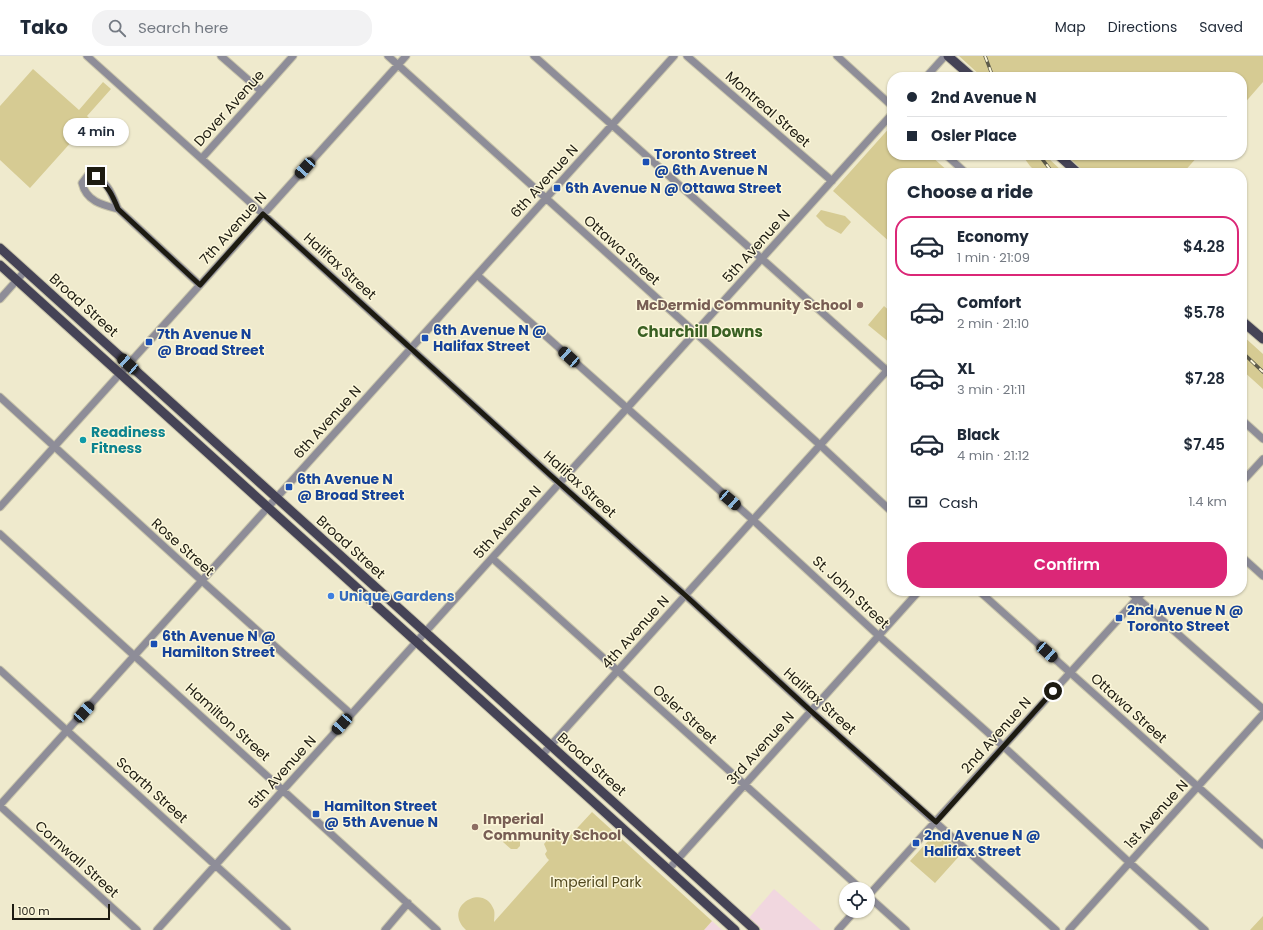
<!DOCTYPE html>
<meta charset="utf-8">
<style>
body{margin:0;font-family:Poppins,sans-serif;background:#f2f2f3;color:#1f2937;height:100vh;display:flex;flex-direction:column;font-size:15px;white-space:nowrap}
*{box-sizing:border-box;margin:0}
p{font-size:13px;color:#747a83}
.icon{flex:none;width:22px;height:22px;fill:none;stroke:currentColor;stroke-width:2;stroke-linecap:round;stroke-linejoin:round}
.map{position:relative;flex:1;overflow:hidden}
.details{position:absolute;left:887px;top:112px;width:360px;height:428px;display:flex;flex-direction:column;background:#fff;border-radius:16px;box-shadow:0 1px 3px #0004}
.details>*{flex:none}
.guide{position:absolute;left:887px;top:16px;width:360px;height:88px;border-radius:16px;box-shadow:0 1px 3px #0004;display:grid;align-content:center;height:88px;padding:0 20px;background:#fff}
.controls{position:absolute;left:839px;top:826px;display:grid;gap:8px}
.controls a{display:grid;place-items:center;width:36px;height:36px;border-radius:50%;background:#fff;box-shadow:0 1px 3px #0004;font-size:20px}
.scale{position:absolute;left:12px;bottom:10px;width:98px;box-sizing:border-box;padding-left:4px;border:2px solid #1d1b11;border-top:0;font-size:11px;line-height:14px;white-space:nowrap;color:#1d1b11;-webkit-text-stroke:3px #fcf7da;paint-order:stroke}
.end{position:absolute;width:18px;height:18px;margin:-9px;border:5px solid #1d1b11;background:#fff;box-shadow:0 0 0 2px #fff}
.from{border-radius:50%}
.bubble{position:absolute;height:28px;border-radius:14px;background:#fff;box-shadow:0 1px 3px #0004;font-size:13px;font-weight:600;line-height:28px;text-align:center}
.car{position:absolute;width:12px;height:24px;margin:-12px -6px;border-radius:5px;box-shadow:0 0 3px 1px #0007;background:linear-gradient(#222 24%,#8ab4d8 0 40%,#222 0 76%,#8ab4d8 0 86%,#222 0)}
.guide b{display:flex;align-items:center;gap:14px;height:38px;font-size:15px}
.guide b+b{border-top:1px solid #e0e1e3}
.guide i{width:10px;height:10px;background:#1f2937}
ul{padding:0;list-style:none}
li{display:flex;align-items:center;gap:12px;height:60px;margin:0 8px 6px;padding:0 12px;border:2px solid transparent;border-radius:16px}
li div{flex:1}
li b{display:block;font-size:15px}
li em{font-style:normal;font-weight:600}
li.current{border-color:#db2777}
li>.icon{width:36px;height:36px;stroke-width:1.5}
h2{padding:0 20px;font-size:18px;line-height:48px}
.pay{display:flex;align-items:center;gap:10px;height:44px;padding:0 20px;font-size:15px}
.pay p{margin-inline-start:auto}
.cta{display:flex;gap:8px;margin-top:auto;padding:8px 20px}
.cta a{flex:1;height:46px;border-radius:16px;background:#db2777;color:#fff;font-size:16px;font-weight:600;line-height:46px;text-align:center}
header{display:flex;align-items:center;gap:24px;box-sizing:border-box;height:56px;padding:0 20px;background:#fff;border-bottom:1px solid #e0e1e3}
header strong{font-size:19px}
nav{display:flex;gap:22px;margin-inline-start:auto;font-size:14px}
.search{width:280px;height:36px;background:#f2f2f3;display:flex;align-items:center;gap:10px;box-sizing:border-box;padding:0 14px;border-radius:16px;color:#747a83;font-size:15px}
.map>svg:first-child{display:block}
.commercial{fill:#f1d7df}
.green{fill:#d6cb93}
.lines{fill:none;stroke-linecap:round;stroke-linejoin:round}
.minor-casing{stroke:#c9c5ab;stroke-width:9}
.major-casing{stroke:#c9c5ab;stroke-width:11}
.minor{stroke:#8e8d98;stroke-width:7}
.major{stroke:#454356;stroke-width:9}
.rail-casing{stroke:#5d5b4b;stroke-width:3.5}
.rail{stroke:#fcf7da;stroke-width:2;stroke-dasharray:6;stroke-linecap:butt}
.route{stroke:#1d1b11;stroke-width:5}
.transit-dot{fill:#1a4fb4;stroke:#fcf7da;stroke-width:1.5}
.education-dot{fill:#8d6e63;stroke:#fcf7da;stroke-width:1.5}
.culture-dot{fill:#0f9aa8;stroke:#fcf7da;stroke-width:1.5}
.shop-dot{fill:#3f7fe0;stroke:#fcf7da;stroke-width:1.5}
.labels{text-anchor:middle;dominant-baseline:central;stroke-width:3;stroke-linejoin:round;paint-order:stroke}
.street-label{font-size:14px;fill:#1d1b11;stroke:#fcf7da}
.transit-label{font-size:14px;font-weight:bold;fill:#164399;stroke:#fcf7da;text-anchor:start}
.education-label{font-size:14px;font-weight:bold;fill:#785e54;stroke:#fcf7da;text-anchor:end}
.culture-label{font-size:14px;font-weight:bold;fill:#0d838f;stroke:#fcf7da;text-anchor:start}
.shop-label{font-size:14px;font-weight:bold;fill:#366cbe;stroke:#fcf7da;text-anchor:start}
.park-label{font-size:14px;fill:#524a21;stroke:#fcf7da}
.neighbourhood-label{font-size:15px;font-weight:bold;fill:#3a6023;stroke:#fcf7da}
</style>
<header>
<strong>Tako</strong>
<div class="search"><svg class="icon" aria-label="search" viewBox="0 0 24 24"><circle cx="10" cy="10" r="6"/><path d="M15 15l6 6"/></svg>Search here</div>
<nav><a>Map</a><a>Directions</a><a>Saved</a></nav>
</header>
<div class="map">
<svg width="1263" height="874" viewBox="0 0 1263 874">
<rect width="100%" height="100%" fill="#efeacd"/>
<path class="commercial" d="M774,833L821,874H763L749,862Z
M712,865L722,874H704Z"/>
<path class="green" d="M959,0H1263V26L1242,50V21H982Z
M33,13L79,54L103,26L111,33L87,60L91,64L30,132L0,104V50Z
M892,69V99H930L950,117H892V188L833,135Z
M1022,99H1045L1064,117H1037L1030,110Z
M1066,99H1199L1183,117H1086Z
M821,154L845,160L851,166L841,178L826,170L816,160Z
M884,250L892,257V284L890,287L868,269Z
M1242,279L1263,298V333L1242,314Z
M592,756L712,865L704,874H466C441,851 484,825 494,854C495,858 494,863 494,866L549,804L547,802L545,798L547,795L544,788L555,775L564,777L568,782Z
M938,774L962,797L935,827L910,805Z
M507,775L515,777L520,782V790L517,793H511L503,786L502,780Z
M1263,860V874H1250Z"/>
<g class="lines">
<g class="minor-casing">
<path id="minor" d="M87,0L263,158L559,427L685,539L811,655L1056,874
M221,0L261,35
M388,0L820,389L892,456
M534,0L612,69L892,319
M687,0L832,125
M837,0L892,50
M926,21L945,0
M946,99L966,117
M202,102L293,0
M118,153C102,149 86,145 82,127L88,119C106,121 112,138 118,153L200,229
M477,219L753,464L879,580L1003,690L1130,807L1205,874
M0,243L25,215
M0,341L202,525L351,658
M1242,364L1263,383
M1242,426L1263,403
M0,451L406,0
M0,478L437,874
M1242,501L1263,520
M492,502L861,833
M979,535L1263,789
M1129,535L1263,653
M0,614L287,874
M542,699L892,309
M0,749L674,0
M0,750L137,874
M668,814L919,535
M868,840L1144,535
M868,840L906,874
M157,874L892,58
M385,874L408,847
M838,874L855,855
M1069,874L1263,658"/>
</g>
<g class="major-casing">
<path id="major" d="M948,0L972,21
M1058,99L1078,117
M0,192L755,874
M0,209L735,874
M1242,265L1263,283"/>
</g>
<use href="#minor" class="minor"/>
<use href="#major" class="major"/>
<g class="rail-casing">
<path id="rail" d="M985,0L993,21
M1039,99L1053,117
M1242,296L1263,316"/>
</g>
<use href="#rail" class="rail"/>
</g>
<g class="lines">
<path class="route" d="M96,120C109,132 112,138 118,153L200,229L263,158L548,417L685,539L811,655L936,766L1053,635"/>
</g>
<g class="transit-dot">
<rect x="642" y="102" width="8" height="8" rx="2"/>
<rect x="553" y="128" width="8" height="8" rx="2"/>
<rect x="421" y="278" width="8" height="8" rx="2"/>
<rect x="145" y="282" width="8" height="8" rx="2"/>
<rect x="285" y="427" width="8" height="8" rx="2"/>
<rect x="1115" y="558" width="8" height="8" rx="2"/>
<rect x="150" y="584" width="8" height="8" rx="2"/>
<rect x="312" y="754" width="8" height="8" rx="2"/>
<rect x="912" y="783" width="8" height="8" rx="2"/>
</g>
<g class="education-dot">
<circle cx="860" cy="249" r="4"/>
<circle cx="475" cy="771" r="4"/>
</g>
<circle class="culture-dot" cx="83" cy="384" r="4"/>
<circle class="shop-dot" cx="331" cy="540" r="4"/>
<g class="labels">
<g class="street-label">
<text transform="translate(229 52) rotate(-48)">Dover Avenue</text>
<text transform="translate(768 53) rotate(41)">Montreal Street</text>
<text transform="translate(544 125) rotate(-48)">6th Avenue N</text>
<text transform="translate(233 172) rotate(-48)">7th Avenue N</text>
<text transform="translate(756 190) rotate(-48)">5th Avenue N</text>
<text transform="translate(622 194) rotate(42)">Ottawa Street</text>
<text transform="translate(340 210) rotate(42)">Halifax Street</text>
<text transform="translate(84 249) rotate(42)">Broad Street</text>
<text transform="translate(327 366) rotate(-48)">6th Avenue N</text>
<text transform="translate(580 428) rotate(42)">Halifax Street</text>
<text transform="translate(507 466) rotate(-48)">5th Avenue N</text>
<text transform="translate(183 491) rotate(42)">Rose Street</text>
<text transform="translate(351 491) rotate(42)">Broad Street</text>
<text transform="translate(851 536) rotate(43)">St. John Street</text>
<text transform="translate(635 576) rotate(-48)">4th Avenue N</text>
<text transform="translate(820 645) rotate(42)">Halifax Street</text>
<text transform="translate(1129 652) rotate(42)">Ottawa Street</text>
<text transform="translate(685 658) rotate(42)">Osler Street</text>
<text transform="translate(228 666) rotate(42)">Hamilton Street</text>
<text transform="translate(996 679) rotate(-48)">2nd Avenue N</text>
<text transform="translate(760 692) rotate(-48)">3rd Avenue N</text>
<text transform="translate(592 708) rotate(42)">Broad Street</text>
<text transform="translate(282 716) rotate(-48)">5th Avenue N</text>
<text transform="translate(152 734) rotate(42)">Scarth Street</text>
<text transform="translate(1156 758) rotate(-48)">1st Avenue N</text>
<text transform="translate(77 803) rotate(42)">Cornwall Street</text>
</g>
<g class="transit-label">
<text x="654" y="98">Toronto Street<tspan x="654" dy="16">@ 6th Avenue N</tspan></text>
<text x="565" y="132">6th Avenue N @ Ottawa Street</text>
<text x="433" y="274">6th Avenue N @<tspan x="433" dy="16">Halifax Street</tspan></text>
<text x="157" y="278">7th Avenue N<tspan x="157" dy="16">@ Broad Street</tspan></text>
<text x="297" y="423">6th Avenue N<tspan x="297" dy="16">@ Broad Street</tspan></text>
<text x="1127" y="554">2nd Avenue N @<tspan x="1127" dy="16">Toronto Street</tspan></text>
<text x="162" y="580">6th Avenue N @<tspan x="162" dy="16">Hamilton Street</tspan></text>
<text x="324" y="750">Hamilton Street<tspan x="324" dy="16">@ 5th Avenue N</tspan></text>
<text x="924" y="779">2nd Avenue N @<tspan x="924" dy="16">Halifax Street</tspan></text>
</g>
<g class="education-label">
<text x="852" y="249">McDermid Community School</text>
<text x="483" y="763" text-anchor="start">Imperial<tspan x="483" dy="16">Community School</tspan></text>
</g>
<g class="culture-label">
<text x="91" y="376">Readiness<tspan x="91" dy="16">Fitness</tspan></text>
</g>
<g class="shop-label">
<text x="339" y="540">Unique Gardens</text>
</g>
<g class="park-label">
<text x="596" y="826">Imperial Park</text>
</g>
<g class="neighbourhood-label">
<text x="700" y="275">Churchill Downs</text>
</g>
</g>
</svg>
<div class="controls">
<a><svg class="icon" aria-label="locate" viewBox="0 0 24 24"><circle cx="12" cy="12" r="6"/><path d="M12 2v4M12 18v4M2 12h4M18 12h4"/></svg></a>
</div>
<div class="scale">100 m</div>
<i class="end from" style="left:1053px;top:635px"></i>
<i class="end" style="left:96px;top:120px"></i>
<div class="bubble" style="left:63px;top:62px;width:66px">4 min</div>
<i class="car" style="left:305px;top:112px;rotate:222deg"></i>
<i class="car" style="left:569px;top:301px;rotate:312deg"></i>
<i class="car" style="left:128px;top:308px;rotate:312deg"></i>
<i class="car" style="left:730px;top:444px;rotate:131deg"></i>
<i class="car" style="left:1047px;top:596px;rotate:132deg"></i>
<i class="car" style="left:84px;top:656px;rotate:42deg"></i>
<i class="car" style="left:342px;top:668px;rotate:222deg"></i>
<div class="guide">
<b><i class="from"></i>2nd Avenue N</b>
<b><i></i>Osler Place</b>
</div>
<section class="details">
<h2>Choose a ride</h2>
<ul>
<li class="current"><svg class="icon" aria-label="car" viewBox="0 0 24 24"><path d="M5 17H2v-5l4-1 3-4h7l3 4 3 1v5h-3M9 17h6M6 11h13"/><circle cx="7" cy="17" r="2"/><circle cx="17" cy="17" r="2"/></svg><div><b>Economy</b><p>1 min · 21:09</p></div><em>$4.28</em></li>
<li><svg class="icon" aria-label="car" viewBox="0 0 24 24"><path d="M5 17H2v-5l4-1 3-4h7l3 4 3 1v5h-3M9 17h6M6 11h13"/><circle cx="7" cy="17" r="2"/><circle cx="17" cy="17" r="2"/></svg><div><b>Comfort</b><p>2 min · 21:10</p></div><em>$5.78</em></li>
<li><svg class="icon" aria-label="car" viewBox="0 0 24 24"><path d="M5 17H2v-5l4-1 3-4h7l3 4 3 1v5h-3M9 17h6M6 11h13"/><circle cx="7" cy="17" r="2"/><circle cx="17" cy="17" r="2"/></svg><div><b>XL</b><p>3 min · 21:11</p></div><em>$7.28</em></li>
<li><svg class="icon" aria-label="car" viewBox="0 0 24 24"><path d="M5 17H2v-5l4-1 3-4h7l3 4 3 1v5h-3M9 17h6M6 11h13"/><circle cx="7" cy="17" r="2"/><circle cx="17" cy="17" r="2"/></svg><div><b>Black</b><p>4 min · 21:12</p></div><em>$7.45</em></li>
</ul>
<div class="pay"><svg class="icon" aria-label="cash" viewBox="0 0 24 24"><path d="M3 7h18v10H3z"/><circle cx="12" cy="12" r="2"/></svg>Cash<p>1.4 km</p></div>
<div class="cta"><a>Confirm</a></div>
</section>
</div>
